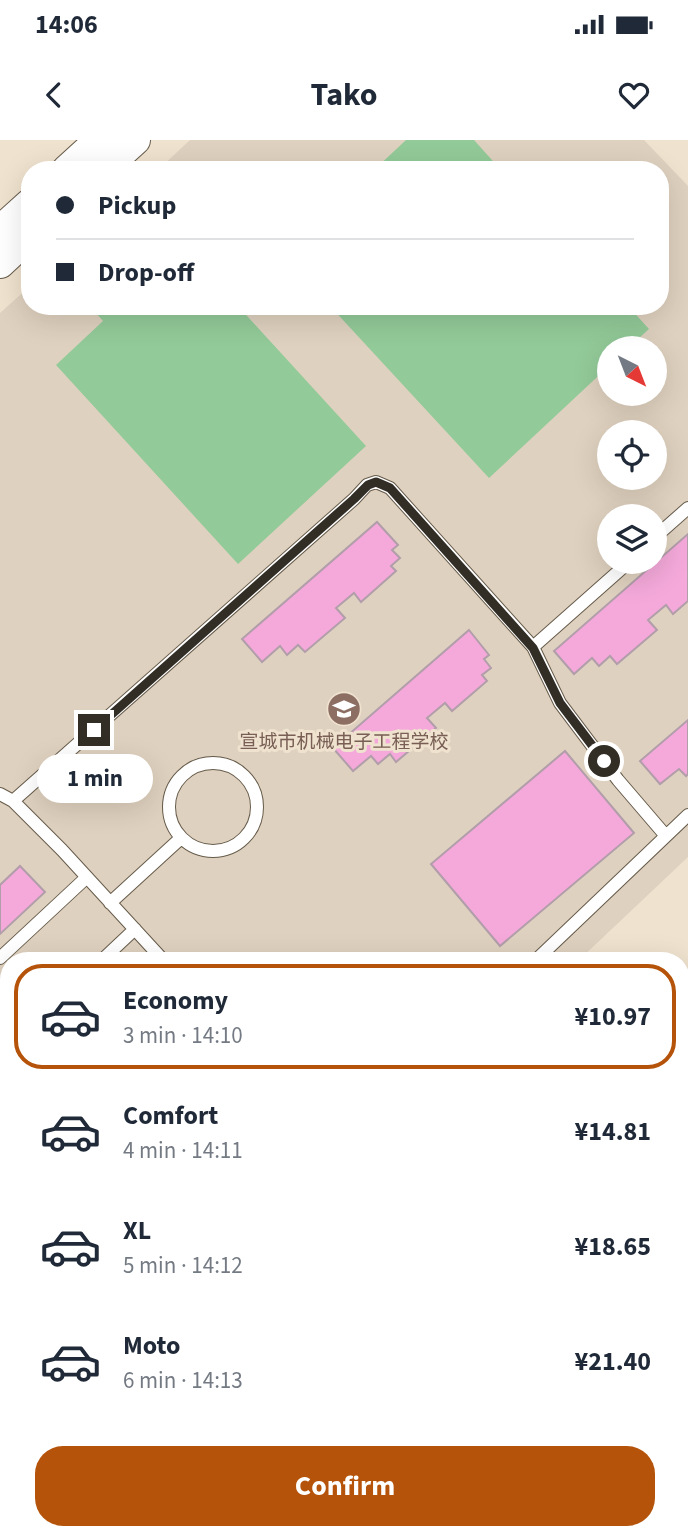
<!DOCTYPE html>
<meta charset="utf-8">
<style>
body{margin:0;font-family:"Source Sans 3","Noto Sans SC",sans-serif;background:#f6f6f7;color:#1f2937;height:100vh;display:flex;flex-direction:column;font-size:26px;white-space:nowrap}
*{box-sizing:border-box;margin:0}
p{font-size:23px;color:#747a83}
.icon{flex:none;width:38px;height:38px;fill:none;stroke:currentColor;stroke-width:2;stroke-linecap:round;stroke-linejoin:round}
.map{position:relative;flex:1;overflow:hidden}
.panel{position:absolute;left:0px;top:812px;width:690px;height:588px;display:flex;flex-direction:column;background:#fff;border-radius:28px 28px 0 0;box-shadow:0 7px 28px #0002}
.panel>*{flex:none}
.hud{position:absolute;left:21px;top:21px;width:648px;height:154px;border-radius:28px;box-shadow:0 7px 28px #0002;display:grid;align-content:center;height:154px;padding:0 35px;background:#fff}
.needle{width:46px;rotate:138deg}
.buttons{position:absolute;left:597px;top:196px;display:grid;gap:14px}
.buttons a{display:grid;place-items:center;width:70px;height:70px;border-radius:50%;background:#fff;box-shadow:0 7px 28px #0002;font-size:35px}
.end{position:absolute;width:32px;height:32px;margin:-16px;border:9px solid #322d25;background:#fff;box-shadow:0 0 0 4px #fff}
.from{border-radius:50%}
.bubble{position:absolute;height:49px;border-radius:24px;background:#fff;box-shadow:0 7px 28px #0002;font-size:23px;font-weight:700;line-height:49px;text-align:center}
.hud b{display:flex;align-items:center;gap:24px;height:66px;font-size:26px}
.hud b+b{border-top:2px solid #e0e1e3}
.hud i{width:18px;height:18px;background:#1f2937}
ul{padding:12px 0 0;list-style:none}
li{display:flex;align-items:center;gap:21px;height:105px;margin:0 14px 10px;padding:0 21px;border:4px solid transparent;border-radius:28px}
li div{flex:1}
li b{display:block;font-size:26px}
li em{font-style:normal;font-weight:700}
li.selected{border-color:#b45309}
li>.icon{width:63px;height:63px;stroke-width:1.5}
.cta{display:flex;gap:14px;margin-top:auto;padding:14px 35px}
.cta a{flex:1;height:80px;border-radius:28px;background:#b45309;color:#fff;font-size:28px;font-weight:700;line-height:80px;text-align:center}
.status{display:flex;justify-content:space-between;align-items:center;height:49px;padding:0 35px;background:#fff;direction:ltr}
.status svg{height:19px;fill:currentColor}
header{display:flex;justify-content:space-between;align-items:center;height:91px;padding:0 35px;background:#fff;font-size:32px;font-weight:700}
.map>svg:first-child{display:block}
.education{fill:#dfd1bf;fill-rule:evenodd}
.green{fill:#93ca99}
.building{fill:#f4a9da;stroke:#b29daa;stroke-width:2}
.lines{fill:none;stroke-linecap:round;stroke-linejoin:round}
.service-casing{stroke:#665b4a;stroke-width:14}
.minor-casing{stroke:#665b4a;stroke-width:26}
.tertiary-casing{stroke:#665b4a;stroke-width:32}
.service{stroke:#fff;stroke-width:12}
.minor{stroke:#fff;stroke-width:24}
.tertiary{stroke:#fff;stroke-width:30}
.route{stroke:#322d25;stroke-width:9}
.labels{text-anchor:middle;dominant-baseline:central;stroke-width:6;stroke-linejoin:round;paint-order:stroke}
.education-label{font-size:19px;fill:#785e54;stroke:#efe2ce}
</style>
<div class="status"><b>14:06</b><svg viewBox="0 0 49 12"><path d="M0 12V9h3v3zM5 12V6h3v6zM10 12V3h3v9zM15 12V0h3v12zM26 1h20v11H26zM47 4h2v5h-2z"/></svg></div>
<header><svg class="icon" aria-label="back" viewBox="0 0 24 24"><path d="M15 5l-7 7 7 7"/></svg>Tako<svg class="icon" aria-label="heart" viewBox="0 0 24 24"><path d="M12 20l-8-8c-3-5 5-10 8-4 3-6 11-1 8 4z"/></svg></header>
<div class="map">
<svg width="688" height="1400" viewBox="0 0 688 1400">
<rect width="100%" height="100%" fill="#efe2ce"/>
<path class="education" d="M190,0H644L688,46V717L578,821H9V1357L0,1366V173L30,146V166H660V30H158ZM609,208H654V254H609ZM609,292H654V338H609ZM609,376H654V422H609Z"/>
<path class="green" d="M406,0H474L501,30H374Z
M90,166H238L366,306L238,424L56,225L103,181Z
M330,166H628L649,189L628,208H609V226L489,338Z"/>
<path class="building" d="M377,382L398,405L392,410L400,418L391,426L396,431L361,462L354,453L336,468L345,478L305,512L298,505L287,515L280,506L262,522L242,499Z
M688,394V461L673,474L666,465L648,480L657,490L617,524L610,516L599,526L592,518L574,534L554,511Z
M469,490L489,515L484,519L491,528L482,535L487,541L452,571L445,563L427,578L436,588L396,622L390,614L378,624L371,616L353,631L333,608Z
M688,580V634L686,636L679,629L660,644L640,621Z
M565,611L634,693L500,806L431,724Z
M20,726L45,752L0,794V745Z"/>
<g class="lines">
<g class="service-casing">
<path id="service" d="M654,398L688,368
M629,422L533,507L560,563L618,640L666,696
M169 667a44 44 0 1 1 88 0a44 44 0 1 1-88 0Z
M0,654L13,661L354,359L367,345L376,342L390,348L533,507
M13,661L62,710L164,821
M110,763L181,698
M0,818L87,737
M101,821L135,789
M535,821L688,675
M0,914L9,906
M0,1018L9,1013
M0,1133L9,1143
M0,1333L9,1325"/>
</g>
<g class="minor-casing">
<path id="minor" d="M0,1383L9,1375"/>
</g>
<g class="tertiary-casing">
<path id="tertiary" d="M67,30L100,0
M102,30L135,0
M0,91L30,64
M0,123L30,95"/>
</g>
<use href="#service" class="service"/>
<use href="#minor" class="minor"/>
<use href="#tertiary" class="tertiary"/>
</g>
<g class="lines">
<path class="route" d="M94,590L354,359L368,345L376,342L390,348L533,508L560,563L604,621"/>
</g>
<defs>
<g id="university-disc" transform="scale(1.75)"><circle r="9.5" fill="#8d6e63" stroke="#efe2ce"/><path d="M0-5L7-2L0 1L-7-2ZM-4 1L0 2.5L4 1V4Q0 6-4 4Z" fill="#fff"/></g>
</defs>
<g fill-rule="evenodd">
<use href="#university-disc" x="344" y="569"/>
</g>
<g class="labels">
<g class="education-label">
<text x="344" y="602">宣城市机械电子工程学校</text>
</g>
</g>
</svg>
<div class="buttons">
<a><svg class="needle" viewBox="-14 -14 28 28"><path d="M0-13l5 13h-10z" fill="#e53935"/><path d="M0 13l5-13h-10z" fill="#747a83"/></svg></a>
<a><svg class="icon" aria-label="locate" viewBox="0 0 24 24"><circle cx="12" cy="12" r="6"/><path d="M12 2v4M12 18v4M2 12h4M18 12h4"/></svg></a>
<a><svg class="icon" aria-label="layers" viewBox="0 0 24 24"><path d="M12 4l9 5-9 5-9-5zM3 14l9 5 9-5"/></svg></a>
</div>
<i class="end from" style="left:604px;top:621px"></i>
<i class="end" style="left:94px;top:590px"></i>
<div class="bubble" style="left:37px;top:614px;width:116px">1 min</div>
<div class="hud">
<b><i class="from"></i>Pickup</b>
<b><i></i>Drop-off</b>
</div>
<section class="panel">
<ul>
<li class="selected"><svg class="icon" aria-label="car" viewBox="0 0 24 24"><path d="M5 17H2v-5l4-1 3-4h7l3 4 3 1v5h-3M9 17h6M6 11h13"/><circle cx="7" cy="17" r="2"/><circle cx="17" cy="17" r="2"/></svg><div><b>Economy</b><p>3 min · 14:10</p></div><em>¥10.97</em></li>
<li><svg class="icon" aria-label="car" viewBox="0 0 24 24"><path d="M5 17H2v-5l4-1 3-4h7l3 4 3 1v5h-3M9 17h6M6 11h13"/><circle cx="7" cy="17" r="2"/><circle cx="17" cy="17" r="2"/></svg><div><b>Comfort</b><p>4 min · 14:11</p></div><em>¥14.81</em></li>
<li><svg class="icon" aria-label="car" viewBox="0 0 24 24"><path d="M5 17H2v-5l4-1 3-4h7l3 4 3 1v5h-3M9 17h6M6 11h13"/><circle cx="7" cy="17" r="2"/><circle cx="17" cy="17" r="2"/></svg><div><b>XL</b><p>5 min · 14:12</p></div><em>¥18.65</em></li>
<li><svg class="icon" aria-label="car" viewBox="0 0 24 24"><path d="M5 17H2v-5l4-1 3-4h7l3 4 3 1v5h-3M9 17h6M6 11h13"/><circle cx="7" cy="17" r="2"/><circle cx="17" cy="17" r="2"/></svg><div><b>Moto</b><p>6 min · 14:13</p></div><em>¥21.40</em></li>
</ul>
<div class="cta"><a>Confirm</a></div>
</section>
</div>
